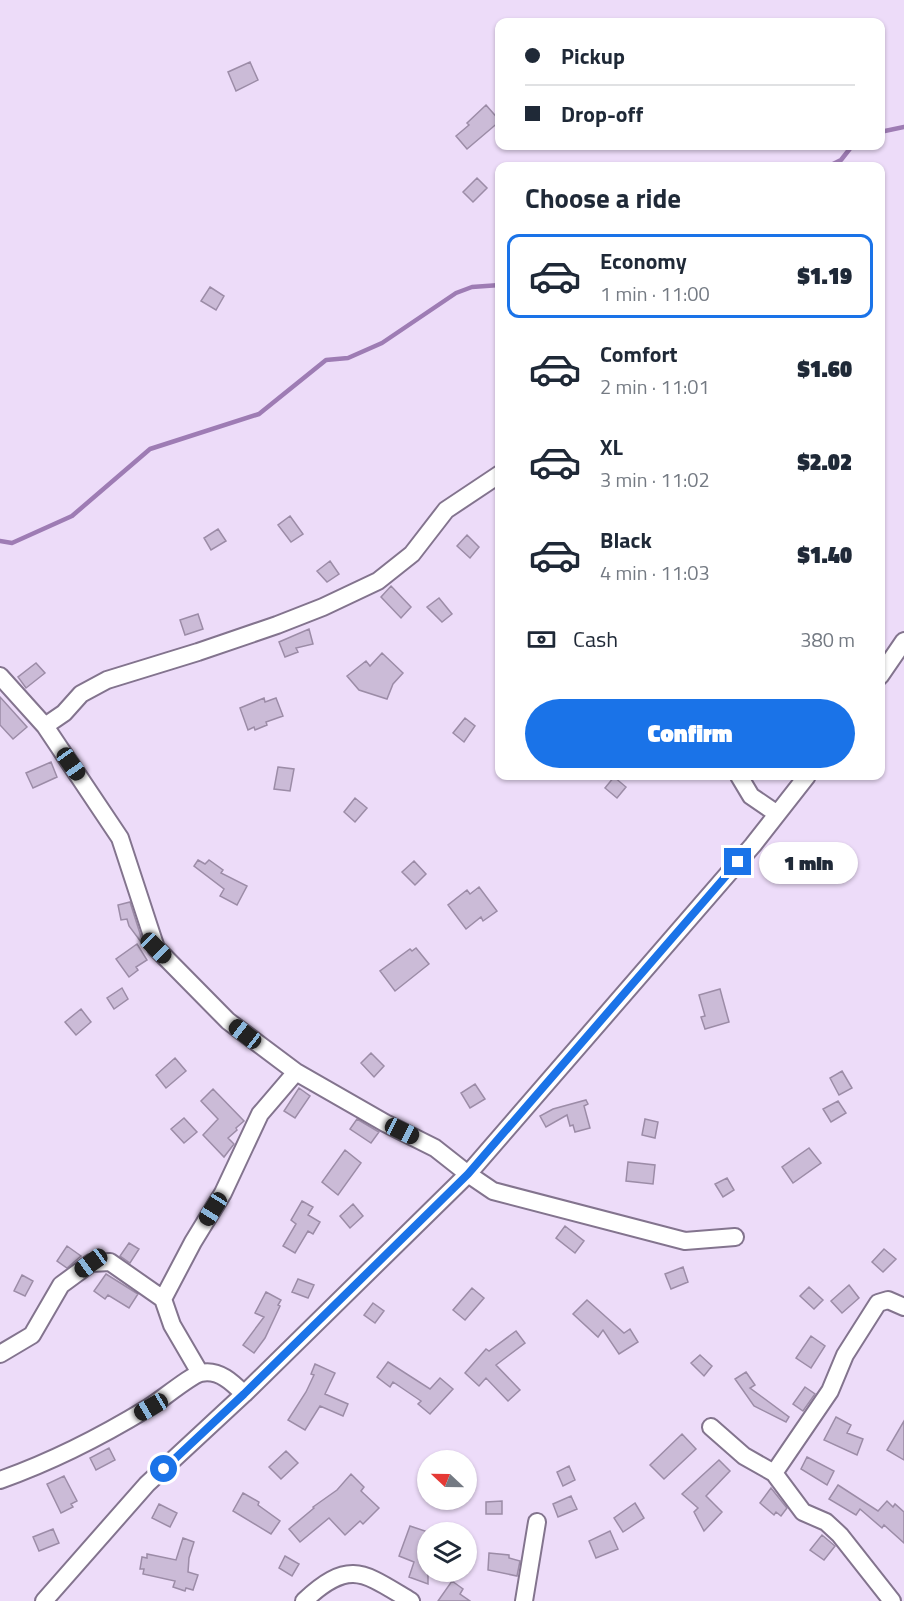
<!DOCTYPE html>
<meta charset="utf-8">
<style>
body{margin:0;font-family:"Titillium Web",sans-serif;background:#f6f6f7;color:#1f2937;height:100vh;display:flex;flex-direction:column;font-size:22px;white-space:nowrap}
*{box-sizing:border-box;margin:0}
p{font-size:20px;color:#747a83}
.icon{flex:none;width:33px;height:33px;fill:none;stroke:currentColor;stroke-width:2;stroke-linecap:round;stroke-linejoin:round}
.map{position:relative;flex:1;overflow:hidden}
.sheet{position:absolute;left:495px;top:162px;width:390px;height:618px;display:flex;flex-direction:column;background:#fff;border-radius:12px;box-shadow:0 2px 4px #0004}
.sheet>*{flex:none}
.hud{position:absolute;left:495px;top:18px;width:390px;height:132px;border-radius:12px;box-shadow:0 2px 4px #0004;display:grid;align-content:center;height:132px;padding:0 30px;background:#fff}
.needle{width:39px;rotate:292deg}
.fabs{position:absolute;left:417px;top:1450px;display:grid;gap:12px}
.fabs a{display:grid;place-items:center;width:60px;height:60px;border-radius:50%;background:#fff;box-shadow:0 2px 4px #0004;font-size:30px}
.end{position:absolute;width:27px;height:27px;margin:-14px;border:8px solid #1a73e8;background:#fff;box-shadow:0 0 0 3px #fff}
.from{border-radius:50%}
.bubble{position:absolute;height:42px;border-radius:21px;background:#fff;box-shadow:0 2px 4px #0004;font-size:20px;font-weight:800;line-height:42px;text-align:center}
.car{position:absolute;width:18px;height:36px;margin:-18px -9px;border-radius:8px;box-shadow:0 0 4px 2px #0007;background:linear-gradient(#222 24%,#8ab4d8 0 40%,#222 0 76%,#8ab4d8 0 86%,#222 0)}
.hud b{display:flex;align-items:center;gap:21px;height:57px;font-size:22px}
.hud b+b{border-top:2px solid #e0e1e3}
.hud i{width:15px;height:15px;background:#1f2937}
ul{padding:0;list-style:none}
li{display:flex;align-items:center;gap:18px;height:84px;margin:0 12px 9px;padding:0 18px;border:3px solid transparent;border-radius:12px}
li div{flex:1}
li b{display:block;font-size:22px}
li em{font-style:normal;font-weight:800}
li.on{border-color:#1a73e8}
li>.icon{width:54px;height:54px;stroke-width:1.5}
h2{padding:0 30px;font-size:27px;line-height:72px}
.pay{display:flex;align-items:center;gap:15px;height:66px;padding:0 30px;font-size:22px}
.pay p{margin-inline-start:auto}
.primary-button{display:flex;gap:12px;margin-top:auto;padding:12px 30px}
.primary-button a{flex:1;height:69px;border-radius:36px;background:#1a73e8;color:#fff;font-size:24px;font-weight:800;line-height:69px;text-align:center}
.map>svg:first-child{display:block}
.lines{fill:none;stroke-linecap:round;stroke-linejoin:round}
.stream{stroke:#9e7cb4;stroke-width:4.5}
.building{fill:#cbbbd7;stroke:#9c8ca7;stroke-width:1.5}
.minor-casing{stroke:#83748e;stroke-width:20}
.minor{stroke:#fff;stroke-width:16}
.route{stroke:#1a73e8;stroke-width:8}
</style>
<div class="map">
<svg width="904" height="1601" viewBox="0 0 904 1601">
<rect width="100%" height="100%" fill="#eddcf9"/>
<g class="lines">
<path class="stream" d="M880,132L904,127
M829,166L841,160L852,146
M0,541L12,543L72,516L150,449L259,414L326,360L348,358L382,343L456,293L472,287L500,285"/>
</g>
<path class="building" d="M250,62L258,80L236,91L228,72Z
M486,105L500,121L467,149L456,136L469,125L467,123Z
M477,178L487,188L473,202L463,192Z
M210,287L224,296L216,310L201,301Z
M290,516L303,534L291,542L278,525Z
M218,529L226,541L211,550L204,538Z
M467,535L479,547L470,558L457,546Z
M330,561L339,574L327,582L317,571Z
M391,586L411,607L401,618L381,597Z
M439,598L452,614L442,622L427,607Z
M198,614L203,629L185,635L180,620Z
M309,629L313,644L296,648L298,652L285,657L279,642Z
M382,653L403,673L393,684L387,699L359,690L347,676L366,661L370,666Z
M36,663L45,673L26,688L18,677Z
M0,697L27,727L13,739L0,725Z
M264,698L265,702L276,698L283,716L266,722L267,725L255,730L254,727L248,730L240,708Z
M465,718L475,726L464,742L453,733Z
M51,762L57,777L33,788L26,773Z
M278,767L294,769L290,791L274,789Z
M614,777L626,787L617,798L605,788Z
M355,798L367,808L355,822L344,812Z
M198,860L205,864L209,860L223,870L221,873L247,886L237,905L220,896L224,889L194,866Z
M414,861L426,874L415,885L402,872Z
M479,887L497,911L483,921L481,917L466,929L448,905L467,890L470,894Z
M130,902L144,946L129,926L127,919L121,920L118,905Z
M137,944L147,960L136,967L138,970L129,977L116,959Z
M416,948L429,964L395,991L380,971L410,949L412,951Z
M122,988L128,999L114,1009L107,998Z
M720,989L729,1022L705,1029L701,1017L705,1016L699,995Z
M81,1009L91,1022L76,1035L65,1022Z
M371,1053L384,1066L374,1077L361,1063Z
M175,1058L186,1071L166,1088L156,1075Z
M842,1071L852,1088L839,1095L830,1078Z
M475,1084L485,1099L470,1108L461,1093Z
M299,1088L310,1096L295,1118L284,1111Z
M213,1089L244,1121L236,1128L237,1130L228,1138L234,1144L224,1157L203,1135L218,1119L201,1101Z
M586,1100L588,1104L584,1106L590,1128L575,1132L573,1125L570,1126L567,1115L546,1127L540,1116L553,1109Z
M838,1101L846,1113L831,1122L823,1109Z
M184,1118L197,1132L184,1143L171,1129Z
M357,1119L379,1132L371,1143L350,1129Z
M645,1119L658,1122L655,1138L642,1135Z
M809,1148L821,1163L793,1183L782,1167Z
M345,1150L361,1163L338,1195L322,1182Z
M628,1162L655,1165L653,1184L626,1181Z
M727,1178L734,1190L723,1197L715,1184Z
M302,1201L313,1207L308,1215L320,1222L313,1234L308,1231L295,1253L283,1246L296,1224L291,1220Z
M353,1204L363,1216L350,1228L340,1216Z
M565,1226L584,1241L575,1253L556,1238Z
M129,1243L139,1249L130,1263L120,1256Z
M67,1246L81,1256L67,1268L57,1261Z
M884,1249L896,1259L883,1272L872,1262Z
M683,1267L688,1282L671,1289L665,1274Z
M106,1274L138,1294L129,1308L108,1295L105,1299L94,1291Z
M22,1275L33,1281L25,1296L14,1291Z
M298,1279L314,1285L308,1298L292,1292Z
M849,1285L859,1298L842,1313L831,1301Z
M809,1287L823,1300L814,1309L800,1296Z
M472,1288L484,1298L465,1320L453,1310Z
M266,1292L281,1300L278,1305L280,1306L265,1338L254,1353L243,1345L264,1317L255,1313Z
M587,1300L624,1333L630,1329L638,1342L619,1354L603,1330L598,1337L573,1314Z
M373,1303L384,1311L375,1323L364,1315Z
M516,1331L525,1343L496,1365L520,1390L508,1401L486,1378L479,1386L465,1373L486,1349L489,1351Z
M811,1336L825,1346L811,1368L796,1358Z
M700,1355L712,1366L704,1376L691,1363Z
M388,1362L430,1389L440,1378L453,1389L430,1414L418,1404L421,1401L393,1382L390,1387L377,1377Z
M315,1364L335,1373L325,1394L348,1404L343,1416L320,1406L305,1430L288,1420L306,1392L314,1375L311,1374Z
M746,1372L755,1385L750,1388L789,1417L786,1422L754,1406L735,1379Z
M805,1387L815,1394L803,1411L793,1404Z
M836,1417L851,1425L847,1433L863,1439L857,1455L824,1440Z
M904,1421V1460L887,1450Z
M682,1434L696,1449L664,1479L650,1465Z
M109,1448L115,1460L96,1470L90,1458Z
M286,1451L298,1463L281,1479L269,1467Z
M807,1457L834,1471L827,1485L801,1469Z
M719,1460L730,1471L706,1496L722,1512L704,1531L694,1512L698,1508L682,1494Z
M569,1466L575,1480L563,1486L557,1472Z
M351,1474L364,1487L361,1491L379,1508L363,1524L360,1521L345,1535L329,1518L300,1542L289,1529L314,1508L313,1507L337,1490Z
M64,1476L77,1501L71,1504L73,1507L61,1513L47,1484Z
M838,1485L878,1511L887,1501L893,1507L895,1504L904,1512V1543L884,1525L882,1528L860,1509L856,1515L829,1499Z
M771,1488L787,1508L781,1516L776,1512L774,1515L760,1503Z
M243,1493L259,1502L258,1505L280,1521L271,1534L233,1511Z
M571,1496L577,1509L558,1517L553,1504Z
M502,1501V1514H486V1502Z
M635,1503L644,1518L623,1532L614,1518Z
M159,1504L177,1513L170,1527L152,1518Z
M410,1526L428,1532V1584L409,1577L414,1562L399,1556Z
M53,1529L59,1543L39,1551L33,1537Z
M610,1531L618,1549L596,1558L589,1541Z
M822,1535L835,1546L824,1560L810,1550Z
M183,1538L194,1542L189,1558L188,1572L198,1575L193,1590L186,1588L185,1591L173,1587L175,1581L143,1574L144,1569H140L142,1557L147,1558V1554L176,1560Z
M489,1553L509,1555V1558L520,1561L517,1576L488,1570Z
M285,1556L299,1564L292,1576L279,1568Z
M452,1581L463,1589L460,1594L470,1601H438Z"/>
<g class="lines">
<g class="minor-casing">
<path id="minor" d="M0,676L45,726L120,838L156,948L228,1021L296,1072
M880,676L904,641
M45,726L64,713L81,694L107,680L198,652L277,625L323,607L378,581L412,554L446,510L500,474
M739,776L751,796L776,813
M0,1354L32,1335L61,1285L91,1263L110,1262L163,1299
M200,1373L172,1325L163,1299L193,1242L223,1193L260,1114L296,1072L385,1123L435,1148L468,1174L493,1191L685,1241L735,1237
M711,1427L744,1456L774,1473L803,1512L826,1522L840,1535L892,1601
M774,1473L830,1391L845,1355L878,1303L888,1300L904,1307
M0,1480C51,1462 102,1436 148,1408C160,1401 191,1375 201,1373C219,1369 233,1383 244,1394
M44,1601L147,1484L244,1394L468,1174L753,845L807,776
M304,1601C350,1558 364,1573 411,1601
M524,1601L537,1522"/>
</g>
<use href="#minor" class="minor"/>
</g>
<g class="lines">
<path class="route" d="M164,1469L244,1394L468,1174L738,862"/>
</g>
</svg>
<div class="fabs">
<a><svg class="needle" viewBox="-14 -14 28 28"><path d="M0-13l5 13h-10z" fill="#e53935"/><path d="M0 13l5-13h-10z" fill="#747a83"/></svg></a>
<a><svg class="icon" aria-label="layers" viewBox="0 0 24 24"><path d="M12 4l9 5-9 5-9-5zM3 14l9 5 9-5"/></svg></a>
</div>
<i class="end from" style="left:164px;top:1469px"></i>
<i class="end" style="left:738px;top:862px"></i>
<div class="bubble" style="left:759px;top:842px;width:99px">1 min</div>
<i class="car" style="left:71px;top:764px;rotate:145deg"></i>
<i class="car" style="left:156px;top:948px;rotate:135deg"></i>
<i class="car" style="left:245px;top:1034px;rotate:308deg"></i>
<i class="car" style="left:402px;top:1131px;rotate:116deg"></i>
<i class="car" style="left:213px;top:1209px;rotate:212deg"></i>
<i class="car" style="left:91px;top:1263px;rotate:234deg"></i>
<i class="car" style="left:151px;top:1407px;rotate:240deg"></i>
<div class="hud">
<b><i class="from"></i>Pickup</b>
<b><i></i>Drop-off</b>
</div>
<section class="sheet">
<h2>Choose a ride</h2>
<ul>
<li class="on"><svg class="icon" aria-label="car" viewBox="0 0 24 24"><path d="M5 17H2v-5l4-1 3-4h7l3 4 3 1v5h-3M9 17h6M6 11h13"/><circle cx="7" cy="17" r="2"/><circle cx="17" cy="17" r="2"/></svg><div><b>Economy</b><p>1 min · 11:00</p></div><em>$1.19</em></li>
<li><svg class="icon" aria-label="car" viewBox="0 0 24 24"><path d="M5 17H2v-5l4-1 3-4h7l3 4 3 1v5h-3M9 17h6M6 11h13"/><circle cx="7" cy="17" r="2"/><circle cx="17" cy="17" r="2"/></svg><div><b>Comfort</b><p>2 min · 11:01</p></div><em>$1.60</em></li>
<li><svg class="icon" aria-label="car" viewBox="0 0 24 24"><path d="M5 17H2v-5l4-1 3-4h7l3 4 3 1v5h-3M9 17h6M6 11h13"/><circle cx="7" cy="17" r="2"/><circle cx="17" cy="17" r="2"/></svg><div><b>XL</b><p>3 min · 11:02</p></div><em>$2.02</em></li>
<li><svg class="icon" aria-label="car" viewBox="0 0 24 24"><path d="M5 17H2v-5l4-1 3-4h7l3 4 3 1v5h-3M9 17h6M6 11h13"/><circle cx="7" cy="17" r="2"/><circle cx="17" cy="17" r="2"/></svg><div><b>Black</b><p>4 min · 11:03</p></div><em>$1.40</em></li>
</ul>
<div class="pay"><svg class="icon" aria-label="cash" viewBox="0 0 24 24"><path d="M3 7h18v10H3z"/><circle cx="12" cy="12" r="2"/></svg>Cash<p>380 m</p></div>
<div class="primary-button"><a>Confirm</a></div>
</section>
</div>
